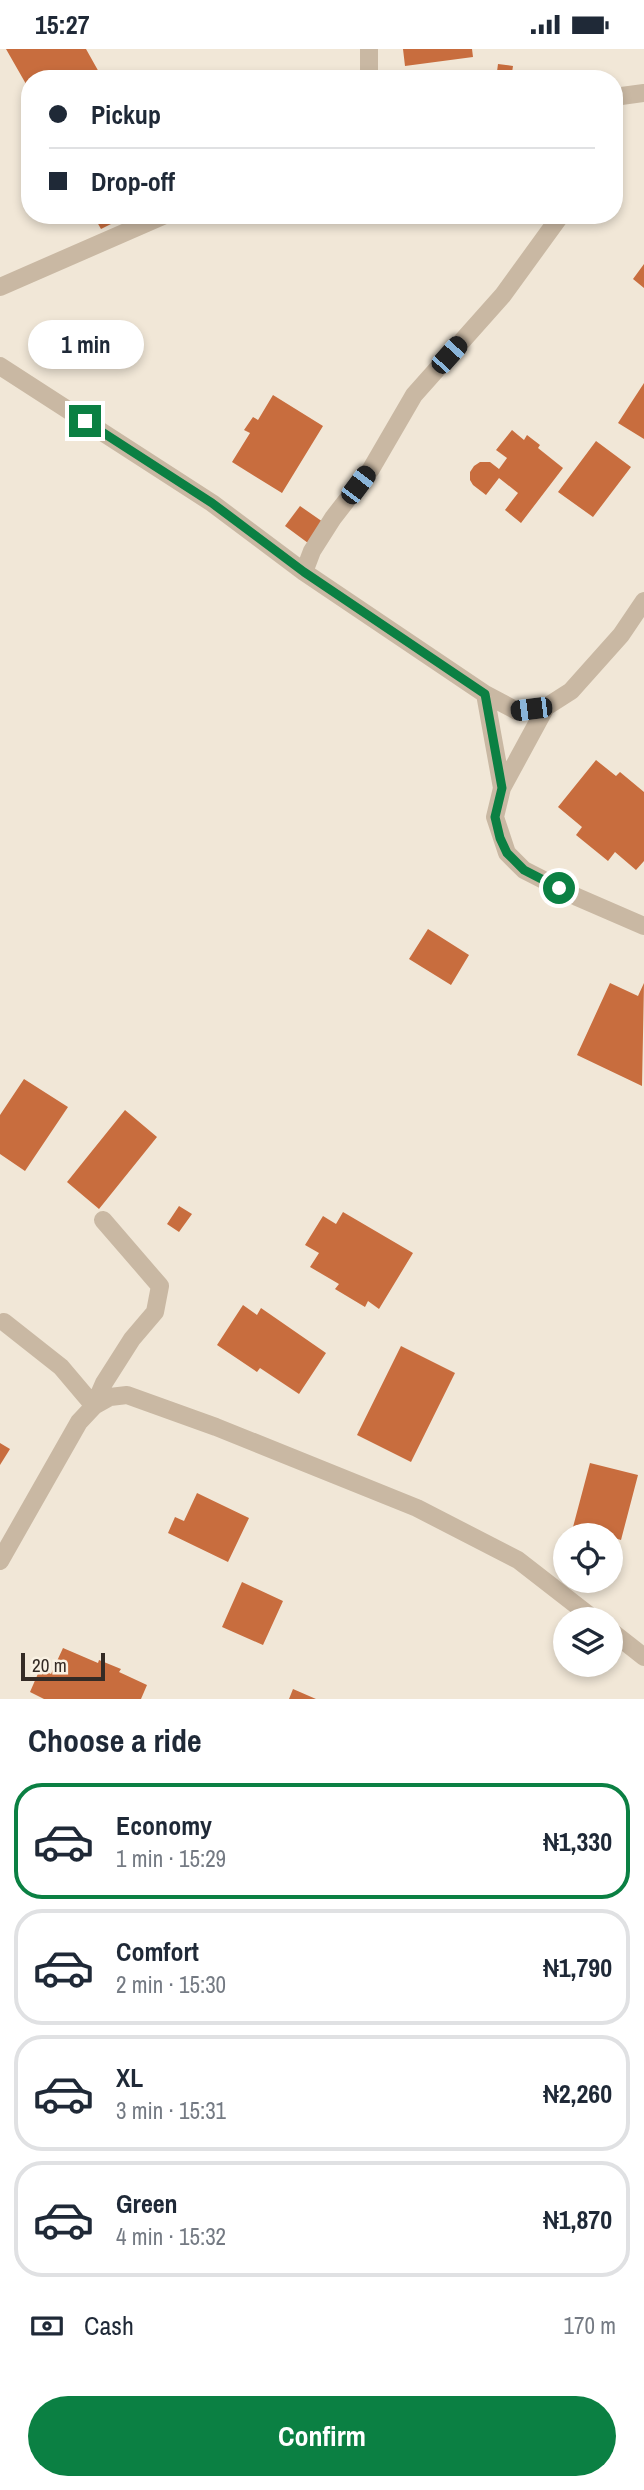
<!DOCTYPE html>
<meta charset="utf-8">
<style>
body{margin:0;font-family:"Archivo Narrow",sans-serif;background:#f6f6f7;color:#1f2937;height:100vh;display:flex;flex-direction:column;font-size:26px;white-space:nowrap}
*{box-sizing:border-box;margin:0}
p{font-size:23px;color:#747a83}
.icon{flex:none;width:38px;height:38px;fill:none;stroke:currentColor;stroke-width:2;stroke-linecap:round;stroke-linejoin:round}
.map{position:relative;height:1650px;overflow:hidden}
.side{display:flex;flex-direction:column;background:#fff;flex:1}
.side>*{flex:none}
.hud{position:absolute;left:21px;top:21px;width:602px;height:154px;border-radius:28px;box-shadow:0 4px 10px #0003;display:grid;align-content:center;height:154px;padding:0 28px;background:#fff}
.controls{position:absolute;left:553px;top:1474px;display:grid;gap:14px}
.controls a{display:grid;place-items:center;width:70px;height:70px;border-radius:50%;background:#fff;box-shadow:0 4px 10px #0003;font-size:35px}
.scale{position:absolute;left:21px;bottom:18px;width:84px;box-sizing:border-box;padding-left:7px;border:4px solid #342b25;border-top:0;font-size:19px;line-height:24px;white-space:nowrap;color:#342b25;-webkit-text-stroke:5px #f9f1e3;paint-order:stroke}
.end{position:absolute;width:32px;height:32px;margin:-16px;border:9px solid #0b8043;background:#fff;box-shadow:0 0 0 4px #fff}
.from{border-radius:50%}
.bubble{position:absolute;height:49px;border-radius:24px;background:#fff;box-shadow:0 4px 10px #0003;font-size:23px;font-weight:700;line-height:49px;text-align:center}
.car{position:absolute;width:21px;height:42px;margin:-21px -10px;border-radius:9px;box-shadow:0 0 5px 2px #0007;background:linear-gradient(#222 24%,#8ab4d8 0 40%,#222 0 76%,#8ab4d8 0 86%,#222 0)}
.hud b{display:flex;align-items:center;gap:24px;height:66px;font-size:26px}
.hud b+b{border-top:2px solid #e0e1e3}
.hud i{width:18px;height:18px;background:#1f2937}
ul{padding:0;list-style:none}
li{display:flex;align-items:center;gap:21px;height:116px;margin:0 14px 10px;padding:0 14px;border:4px solid #e0e1e3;border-radius:28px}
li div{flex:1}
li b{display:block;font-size:26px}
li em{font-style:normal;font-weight:700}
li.current{border-color:#0b8043}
li>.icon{width:63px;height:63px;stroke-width:1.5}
h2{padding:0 28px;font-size:32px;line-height:84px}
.pay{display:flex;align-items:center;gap:18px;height:77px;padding:0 28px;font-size:26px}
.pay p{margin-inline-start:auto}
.action{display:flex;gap:14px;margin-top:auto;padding:14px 28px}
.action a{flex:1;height:80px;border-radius:42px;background:#0b8043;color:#fff;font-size:28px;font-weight:700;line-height:80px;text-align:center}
.status{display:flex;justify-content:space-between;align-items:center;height:49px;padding:0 35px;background:#fff;direction:ltr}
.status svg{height:19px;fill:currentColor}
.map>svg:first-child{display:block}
.building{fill:#c86d3e}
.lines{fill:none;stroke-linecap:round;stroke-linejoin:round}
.minor{stroke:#c9b8a3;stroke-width:18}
.route{stroke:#0b8043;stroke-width:9}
</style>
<div class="status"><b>15:27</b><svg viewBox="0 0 49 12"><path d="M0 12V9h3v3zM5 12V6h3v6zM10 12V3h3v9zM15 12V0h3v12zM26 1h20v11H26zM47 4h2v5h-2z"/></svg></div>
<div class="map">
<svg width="644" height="1650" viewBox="0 0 644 1650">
<rect width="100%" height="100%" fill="#f1e7d7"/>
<path class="building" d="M6,0H86L100,25L96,27L98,30H30V42Z
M403,0H472L473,8L405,17Z
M498,15L513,17L511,30H496Z
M93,166H117L119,171L101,180Z
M644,215V239L633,230Z
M644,334V390L618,374Z
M273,346L323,377L282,444L232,413L250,384L244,381L253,368L258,371Z
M512,381L524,391L527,386L540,396L538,399L563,419L521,474L505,461L518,444L499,429L486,446L473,436L470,431V423L474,417L480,413H490L499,420L507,409L496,401Z
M596,392L631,418L593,468L558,443Z
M300,457L323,473L308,494L285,477Z
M596,711L616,727L620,723L644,743V812L636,821L615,803L608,812L576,786L582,778L558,758Z
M428,880L469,906L451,936L409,910Z
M610,934L638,947L644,934L642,1037L577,1006Z
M24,1030L68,1058L25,1122L0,1105V1066Z
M125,1061L157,1088L99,1160L67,1133Z
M179,1157L192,1165L179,1183L167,1175Z
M343,1163L413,1204L379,1260L368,1252L365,1258L335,1240L339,1235L310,1218L319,1204L305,1196L323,1167L336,1175Z
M243,1256L257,1266L261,1259L326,1304L299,1345L260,1319L257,1323L217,1296Z
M401,1297L455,1324L411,1413L357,1386Z
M0,1394L10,1400L0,1416Z
M590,1414L638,1426L621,1491L611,1488V1486H601L573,1478Z
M197,1444L249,1469L228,1513L168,1484L175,1468L184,1472Z
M242,1533L283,1552L263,1596L222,1578Z
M63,1599L98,1614L99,1611L121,1620L119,1623L147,1636L141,1650H44L30,1643L40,1620L51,1625Z
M293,1640L316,1650H289Z"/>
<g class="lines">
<path class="minor" d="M369,30V0
M614,48L644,44
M0,238L165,166
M0,317L212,454L304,523L485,645L517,662L546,658L571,642L621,586L644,552
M304,523L312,502L333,469L371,420L414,346L503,246L561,166
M485,645L502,739L495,768L507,804L524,821L577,848L644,877
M502,739L546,658
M4,1273L61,1318L94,1357L104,1334L132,1290L155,1263L160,1237L103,1171
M0,1512L79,1373L94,1357L110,1348L127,1346L216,1378L417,1459L518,1511L594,1570
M611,1582L644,1608"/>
</g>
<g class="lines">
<path class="route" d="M85,372L212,454L304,523L485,645L502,739L495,768L500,789L507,804L524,821L559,839"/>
</g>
</svg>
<div class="controls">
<a><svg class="icon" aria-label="locate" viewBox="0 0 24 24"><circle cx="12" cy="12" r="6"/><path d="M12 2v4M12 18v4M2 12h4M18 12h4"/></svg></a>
<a><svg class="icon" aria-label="layers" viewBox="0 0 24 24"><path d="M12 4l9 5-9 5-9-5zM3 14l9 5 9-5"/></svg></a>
</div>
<div class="scale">20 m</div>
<i class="end from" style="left:559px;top:839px"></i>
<i class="end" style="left:85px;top:372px"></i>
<div class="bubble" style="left:28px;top:271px;width:116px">1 min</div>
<i class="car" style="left:449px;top:306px;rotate:42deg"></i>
<i class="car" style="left:358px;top:436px;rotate:37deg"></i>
<i class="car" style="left:531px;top:660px;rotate:263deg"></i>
<div class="hud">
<b><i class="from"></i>Pickup</b>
<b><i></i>Drop-off</b>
</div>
</div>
<section class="side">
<h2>Choose a ride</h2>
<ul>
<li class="current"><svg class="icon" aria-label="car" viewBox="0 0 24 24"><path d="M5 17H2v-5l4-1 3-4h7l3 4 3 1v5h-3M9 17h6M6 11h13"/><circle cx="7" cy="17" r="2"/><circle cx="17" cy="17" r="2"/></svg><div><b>Economy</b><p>1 min · 15:29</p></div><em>₦1,330</em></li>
<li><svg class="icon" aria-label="car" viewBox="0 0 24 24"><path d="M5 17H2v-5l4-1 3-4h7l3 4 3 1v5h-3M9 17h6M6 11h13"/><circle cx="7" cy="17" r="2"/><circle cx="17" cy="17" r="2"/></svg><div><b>Comfort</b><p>2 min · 15:30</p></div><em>₦1,790</em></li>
<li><svg class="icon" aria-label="car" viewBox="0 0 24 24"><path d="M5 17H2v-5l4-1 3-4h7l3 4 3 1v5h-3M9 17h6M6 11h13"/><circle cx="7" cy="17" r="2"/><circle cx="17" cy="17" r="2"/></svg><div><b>XL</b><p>3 min · 15:31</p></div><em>₦2,260</em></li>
<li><svg class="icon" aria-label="car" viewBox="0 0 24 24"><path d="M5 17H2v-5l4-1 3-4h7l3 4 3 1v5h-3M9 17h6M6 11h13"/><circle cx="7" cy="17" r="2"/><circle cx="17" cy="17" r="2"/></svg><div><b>Green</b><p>4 min · 15:32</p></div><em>₦1,870</em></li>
</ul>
<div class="pay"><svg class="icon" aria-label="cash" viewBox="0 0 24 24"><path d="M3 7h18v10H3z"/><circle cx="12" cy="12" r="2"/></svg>Cash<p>170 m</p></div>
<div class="action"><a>Confirm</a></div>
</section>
